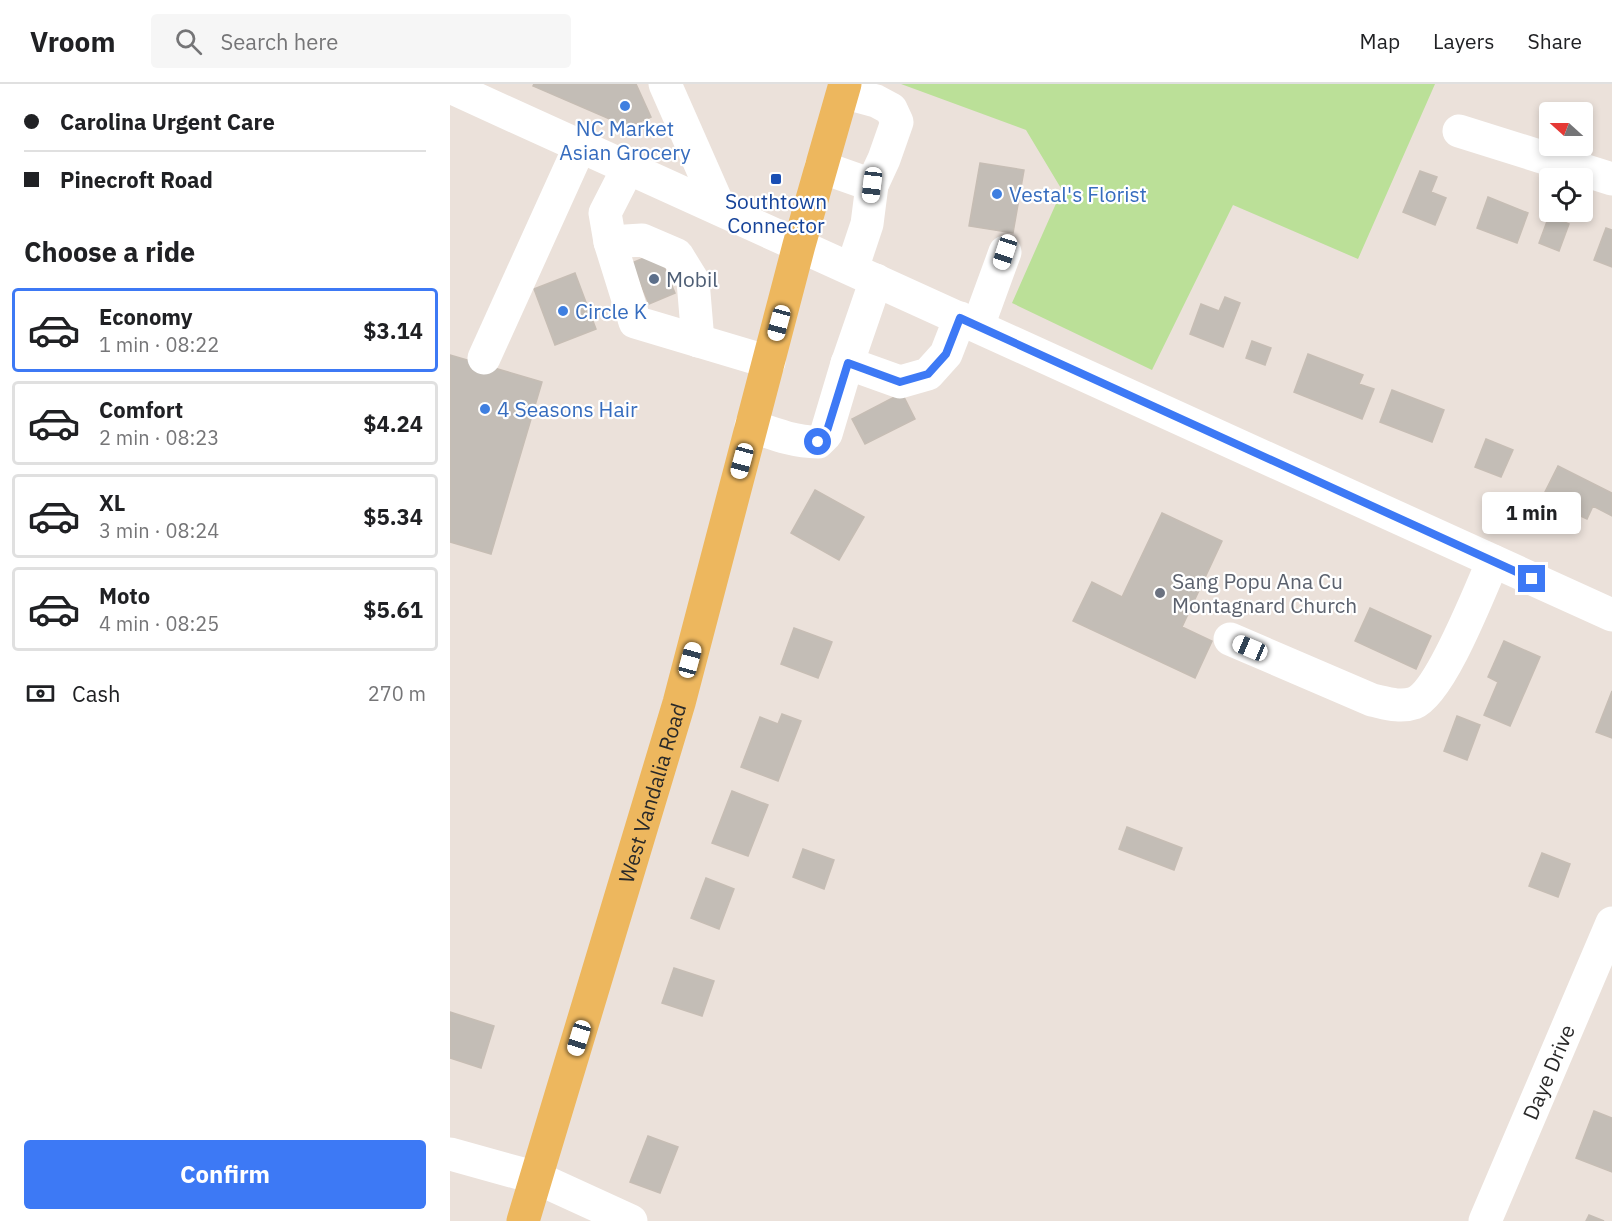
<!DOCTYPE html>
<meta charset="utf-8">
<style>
body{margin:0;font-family:"IBM Plex Sans",sans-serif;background:#f6f6f6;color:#202124;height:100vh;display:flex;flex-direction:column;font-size:22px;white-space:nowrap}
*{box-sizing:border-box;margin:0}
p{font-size:20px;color:#757577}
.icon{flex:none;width:33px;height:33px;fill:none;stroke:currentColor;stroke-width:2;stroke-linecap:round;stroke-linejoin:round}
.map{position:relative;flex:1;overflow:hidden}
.drawer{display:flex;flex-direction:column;background:#fff;width:450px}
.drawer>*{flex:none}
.hud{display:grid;align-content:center;height:132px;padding:0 24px;background:#fff}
.needle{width:39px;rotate:291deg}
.buttons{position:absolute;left:1089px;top:18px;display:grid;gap:12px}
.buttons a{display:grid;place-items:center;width:54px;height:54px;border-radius:6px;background:#fff;box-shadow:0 3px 9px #0003;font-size:30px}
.end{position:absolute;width:27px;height:27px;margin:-14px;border:8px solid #3d79f5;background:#fff;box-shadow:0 0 0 3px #fff}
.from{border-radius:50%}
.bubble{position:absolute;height:42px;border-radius:6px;background:#fff;box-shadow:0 3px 9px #0003;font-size:20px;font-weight:800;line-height:42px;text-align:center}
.car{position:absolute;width:18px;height:36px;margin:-18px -9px;border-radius:8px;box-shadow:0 0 4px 2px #0007;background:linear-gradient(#fff 24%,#345 0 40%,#fff 0 76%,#345 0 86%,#fff 0)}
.hud b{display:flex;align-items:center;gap:21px;height:57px;font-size:22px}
.hud b+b{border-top:2px solid #e0e0e0}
.hud i{width:15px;height:15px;background:#202124}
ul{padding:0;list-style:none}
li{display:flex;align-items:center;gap:18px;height:84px;margin:0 12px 9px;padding:0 12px;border:3px solid #e0e0e0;border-radius:6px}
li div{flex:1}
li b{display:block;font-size:22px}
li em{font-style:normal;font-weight:800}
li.active{border-color:#3d79f5}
li>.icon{width:54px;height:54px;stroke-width:1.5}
h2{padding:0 24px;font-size:27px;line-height:72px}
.pay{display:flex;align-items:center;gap:15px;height:66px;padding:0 24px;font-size:22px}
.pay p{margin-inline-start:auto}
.primary-button{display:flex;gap:12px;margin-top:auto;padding:12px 24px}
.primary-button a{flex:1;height:69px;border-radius:6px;background:#3d79f5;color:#fff;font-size:24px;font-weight:800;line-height:69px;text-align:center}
header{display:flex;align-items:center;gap:36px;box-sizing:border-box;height:84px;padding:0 30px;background:#fff;border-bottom:2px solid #e0e0e0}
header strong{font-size:28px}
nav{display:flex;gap:33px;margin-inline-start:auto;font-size:21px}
.search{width:420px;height:54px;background:#f6f6f6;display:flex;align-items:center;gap:15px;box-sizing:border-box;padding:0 21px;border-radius:6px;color:#757577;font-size:22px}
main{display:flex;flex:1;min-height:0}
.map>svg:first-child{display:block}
.green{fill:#bbe098}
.building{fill:#c3bdb6;stroke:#c6bdb4;stroke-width:1.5}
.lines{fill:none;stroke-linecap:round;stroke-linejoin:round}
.minor{stroke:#fff;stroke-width:33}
.major{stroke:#edb75e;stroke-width:33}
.route{stroke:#3d79f5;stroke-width:8}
.shop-dot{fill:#3f7fe0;stroke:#fff;stroke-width:2}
.transit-dot{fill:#1a4fb4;stroke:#fff;stroke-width:2}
.service-dot{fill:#5c6f8a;stroke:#fff;stroke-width:2}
.worship-dot{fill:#6b7280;stroke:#fff;stroke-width:2}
.labels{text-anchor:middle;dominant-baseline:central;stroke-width:4.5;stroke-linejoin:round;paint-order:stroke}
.shop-label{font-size:21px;fill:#366cbe;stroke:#fff;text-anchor:start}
.transit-label{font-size:21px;fill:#164399;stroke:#fff}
.service-label{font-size:21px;fill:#4e5e75;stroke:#fff;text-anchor:start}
.worship-label{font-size:21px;fill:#5b616d;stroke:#fff;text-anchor:start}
.street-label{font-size:21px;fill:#292929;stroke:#fff}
</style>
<header>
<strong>Vroom</strong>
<div class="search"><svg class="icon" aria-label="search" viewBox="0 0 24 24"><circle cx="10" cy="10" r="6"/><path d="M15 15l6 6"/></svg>Search here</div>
<nav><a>Map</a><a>Layers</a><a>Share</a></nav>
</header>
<main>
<section class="drawer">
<div class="hud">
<b><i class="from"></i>Carolina Urgent Care</b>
<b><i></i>Pinecroft Road</b>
</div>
<h2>Choose a ride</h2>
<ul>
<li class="active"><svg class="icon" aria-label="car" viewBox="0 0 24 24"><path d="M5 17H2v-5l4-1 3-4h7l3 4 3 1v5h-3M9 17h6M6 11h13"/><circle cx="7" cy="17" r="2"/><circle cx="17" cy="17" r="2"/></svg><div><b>Economy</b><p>1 min · 08:22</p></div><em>$3.14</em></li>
<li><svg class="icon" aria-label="car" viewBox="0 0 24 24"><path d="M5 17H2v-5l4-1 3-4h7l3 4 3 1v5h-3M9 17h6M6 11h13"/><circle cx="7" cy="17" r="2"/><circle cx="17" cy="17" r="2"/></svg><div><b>Comfort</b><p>2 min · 08:23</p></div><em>$4.24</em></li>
<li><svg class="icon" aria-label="car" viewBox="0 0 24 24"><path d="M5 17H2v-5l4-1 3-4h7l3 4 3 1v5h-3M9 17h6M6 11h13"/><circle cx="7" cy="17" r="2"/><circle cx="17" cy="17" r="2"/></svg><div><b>XL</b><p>3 min · 08:24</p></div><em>$5.34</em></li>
<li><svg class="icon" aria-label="car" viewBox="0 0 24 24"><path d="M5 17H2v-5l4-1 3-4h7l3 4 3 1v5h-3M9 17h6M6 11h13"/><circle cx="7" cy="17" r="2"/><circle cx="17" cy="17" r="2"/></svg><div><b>Moto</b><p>4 min · 08:25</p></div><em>$5.61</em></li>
</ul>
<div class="pay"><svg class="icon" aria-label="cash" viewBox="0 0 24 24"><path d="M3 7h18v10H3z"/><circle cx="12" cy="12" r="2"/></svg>Cash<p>270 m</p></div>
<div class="primary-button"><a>Confirm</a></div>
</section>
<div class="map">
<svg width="1162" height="1137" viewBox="0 0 1162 1137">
<rect width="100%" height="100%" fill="#ebe1da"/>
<path class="green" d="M451,0H985L908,175L783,121L702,286L562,219L612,106L576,46Z"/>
<path class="building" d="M84,0H186L201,33L178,43L83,2Z
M530,79L574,86L563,149L519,142Z
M970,87L987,93L981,108L996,114L985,141L953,128Z
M1038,113L1078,129L1067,159L1027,144Z
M1099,132L1119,140L1109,167L1089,159Z
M1156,144L1162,146V183L1144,176Z
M208,168L225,209L199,220L182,179Z
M125,189L146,245L105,261L84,205Z
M775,213L790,219L773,263L740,250L751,220L769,227Z
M802,257L821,264L815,281L796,274Z
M858,270L913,291L909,300L924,305L912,335L844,308Z
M0,271L92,298L41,470L0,458Z
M942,306L994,326L982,358L930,338Z
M452,309L465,335L415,360L402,335Z
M1036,355L1063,366L1051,393L1025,383Z
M1108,382L1162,409V432L1143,422L1137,435L1092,414Z
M365,406L414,433L389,476L341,449Z
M712,429L772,457L732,543L762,557L745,594L623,537L642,498L672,513Z
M920,524L981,552L966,585L905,557Z
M344,544L382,558L368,594L331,580Z
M1054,557L1090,573L1060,642L1034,631L1048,598L1038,593Z
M1162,607V654L1146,648Z
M332,630L351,637L328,697L291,683L310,633L328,640Z
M1007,632L1030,641L1017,676L994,667Z
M282,707L318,721L298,772L262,759Z
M677,743L732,764L724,786L669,765Z
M353,765L384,776L374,805L343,793Z
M1092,769L1120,780L1108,813L1079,802Z
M256,794L284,805L269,845L241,834Z
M224,884L264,897L252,932L212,919Z
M0,928L44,942L31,984L0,974Z
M1144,1027L1162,1034V1088L1126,1074Z
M198,1052L228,1063L210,1109L180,1098Z
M1139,1131L1154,1137H1136Z"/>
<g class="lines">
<g class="minor">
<path d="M215,0L270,125"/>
<path d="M0,3L1162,531"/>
<path d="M393,8L426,17L441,25L447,38L434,75L422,101"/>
<path d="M1009,47L1162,95"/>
<path d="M371,83L422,101L417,140L402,185"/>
<path d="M178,84L155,129L160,158L185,238L319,278"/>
<path d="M160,158L192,156L227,171L243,197L248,257"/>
<path d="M528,242L555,168"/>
<path d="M34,274L130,62"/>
<path d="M397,279L450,298L478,290L496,270L510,234"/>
<path d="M301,342C324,350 344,358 368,358L376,350L396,283L426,196"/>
<path d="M780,555L922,616C936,619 950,624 964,619C991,608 1030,506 1043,477"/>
<path d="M0,1070L87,1094L181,1137"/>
<path id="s1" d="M1035,1137L1162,839"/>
</g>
<path class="major" id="s2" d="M73,1137L229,619L349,161L395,0"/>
</g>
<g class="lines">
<path class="route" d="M368,358L376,350L398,279L450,298L478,290L496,270L510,234L1082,495"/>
</g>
<g class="shop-dot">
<circle cx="175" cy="22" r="6"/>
<circle cx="547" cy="110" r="6"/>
<circle cx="113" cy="227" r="6"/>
<circle cx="35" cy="325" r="6"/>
</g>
<rect class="transit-dot" x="320" y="89" width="12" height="12" rx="3"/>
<circle class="service-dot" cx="204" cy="195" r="6"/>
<circle class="worship-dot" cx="710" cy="509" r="6"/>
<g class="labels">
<g class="shop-label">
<text x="175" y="44" text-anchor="middle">NC Market<tspan x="175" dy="24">Asian Grocery</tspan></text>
<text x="559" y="110">Vestal's Florist</text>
<text x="125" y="227">Circle K</text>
<text x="47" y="325">4 Seasons Hair</text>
</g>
<g class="transit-label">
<text x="326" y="117">Southtown<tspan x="326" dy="24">Connector</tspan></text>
</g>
<g class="service-label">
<text x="216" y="195">Mobil</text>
</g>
<g class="worship-label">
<text x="722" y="497">Sang Popu Ana Cu<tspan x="722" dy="24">Montagnard Church</tspan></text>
</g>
<g class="street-label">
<text stroke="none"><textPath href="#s2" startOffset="447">West Vandalia Road</textPath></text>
<text stroke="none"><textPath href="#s1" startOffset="162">Daye Drive</textPath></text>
</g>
</g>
</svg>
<div class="buttons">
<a><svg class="needle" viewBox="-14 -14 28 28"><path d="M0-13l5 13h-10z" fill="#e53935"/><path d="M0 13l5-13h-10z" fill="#757577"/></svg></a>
<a><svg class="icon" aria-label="locate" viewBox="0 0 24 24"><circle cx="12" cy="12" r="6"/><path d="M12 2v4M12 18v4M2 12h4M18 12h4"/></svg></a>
</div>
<i class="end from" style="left:368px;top:358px"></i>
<i class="end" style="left:1082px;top:495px"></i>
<div class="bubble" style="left:1032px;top:408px;width:99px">1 min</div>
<i class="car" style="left:422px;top:101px;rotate:187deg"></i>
<i class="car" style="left:555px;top:168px;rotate:198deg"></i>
<i class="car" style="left:329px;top:239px;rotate:195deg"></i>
<i class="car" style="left:292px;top:377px;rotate:195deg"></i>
<i class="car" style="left:800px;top:564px;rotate:293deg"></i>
<i class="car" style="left:240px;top:576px;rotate:15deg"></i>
<i class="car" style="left:129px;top:954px;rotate:197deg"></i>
</div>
</main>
